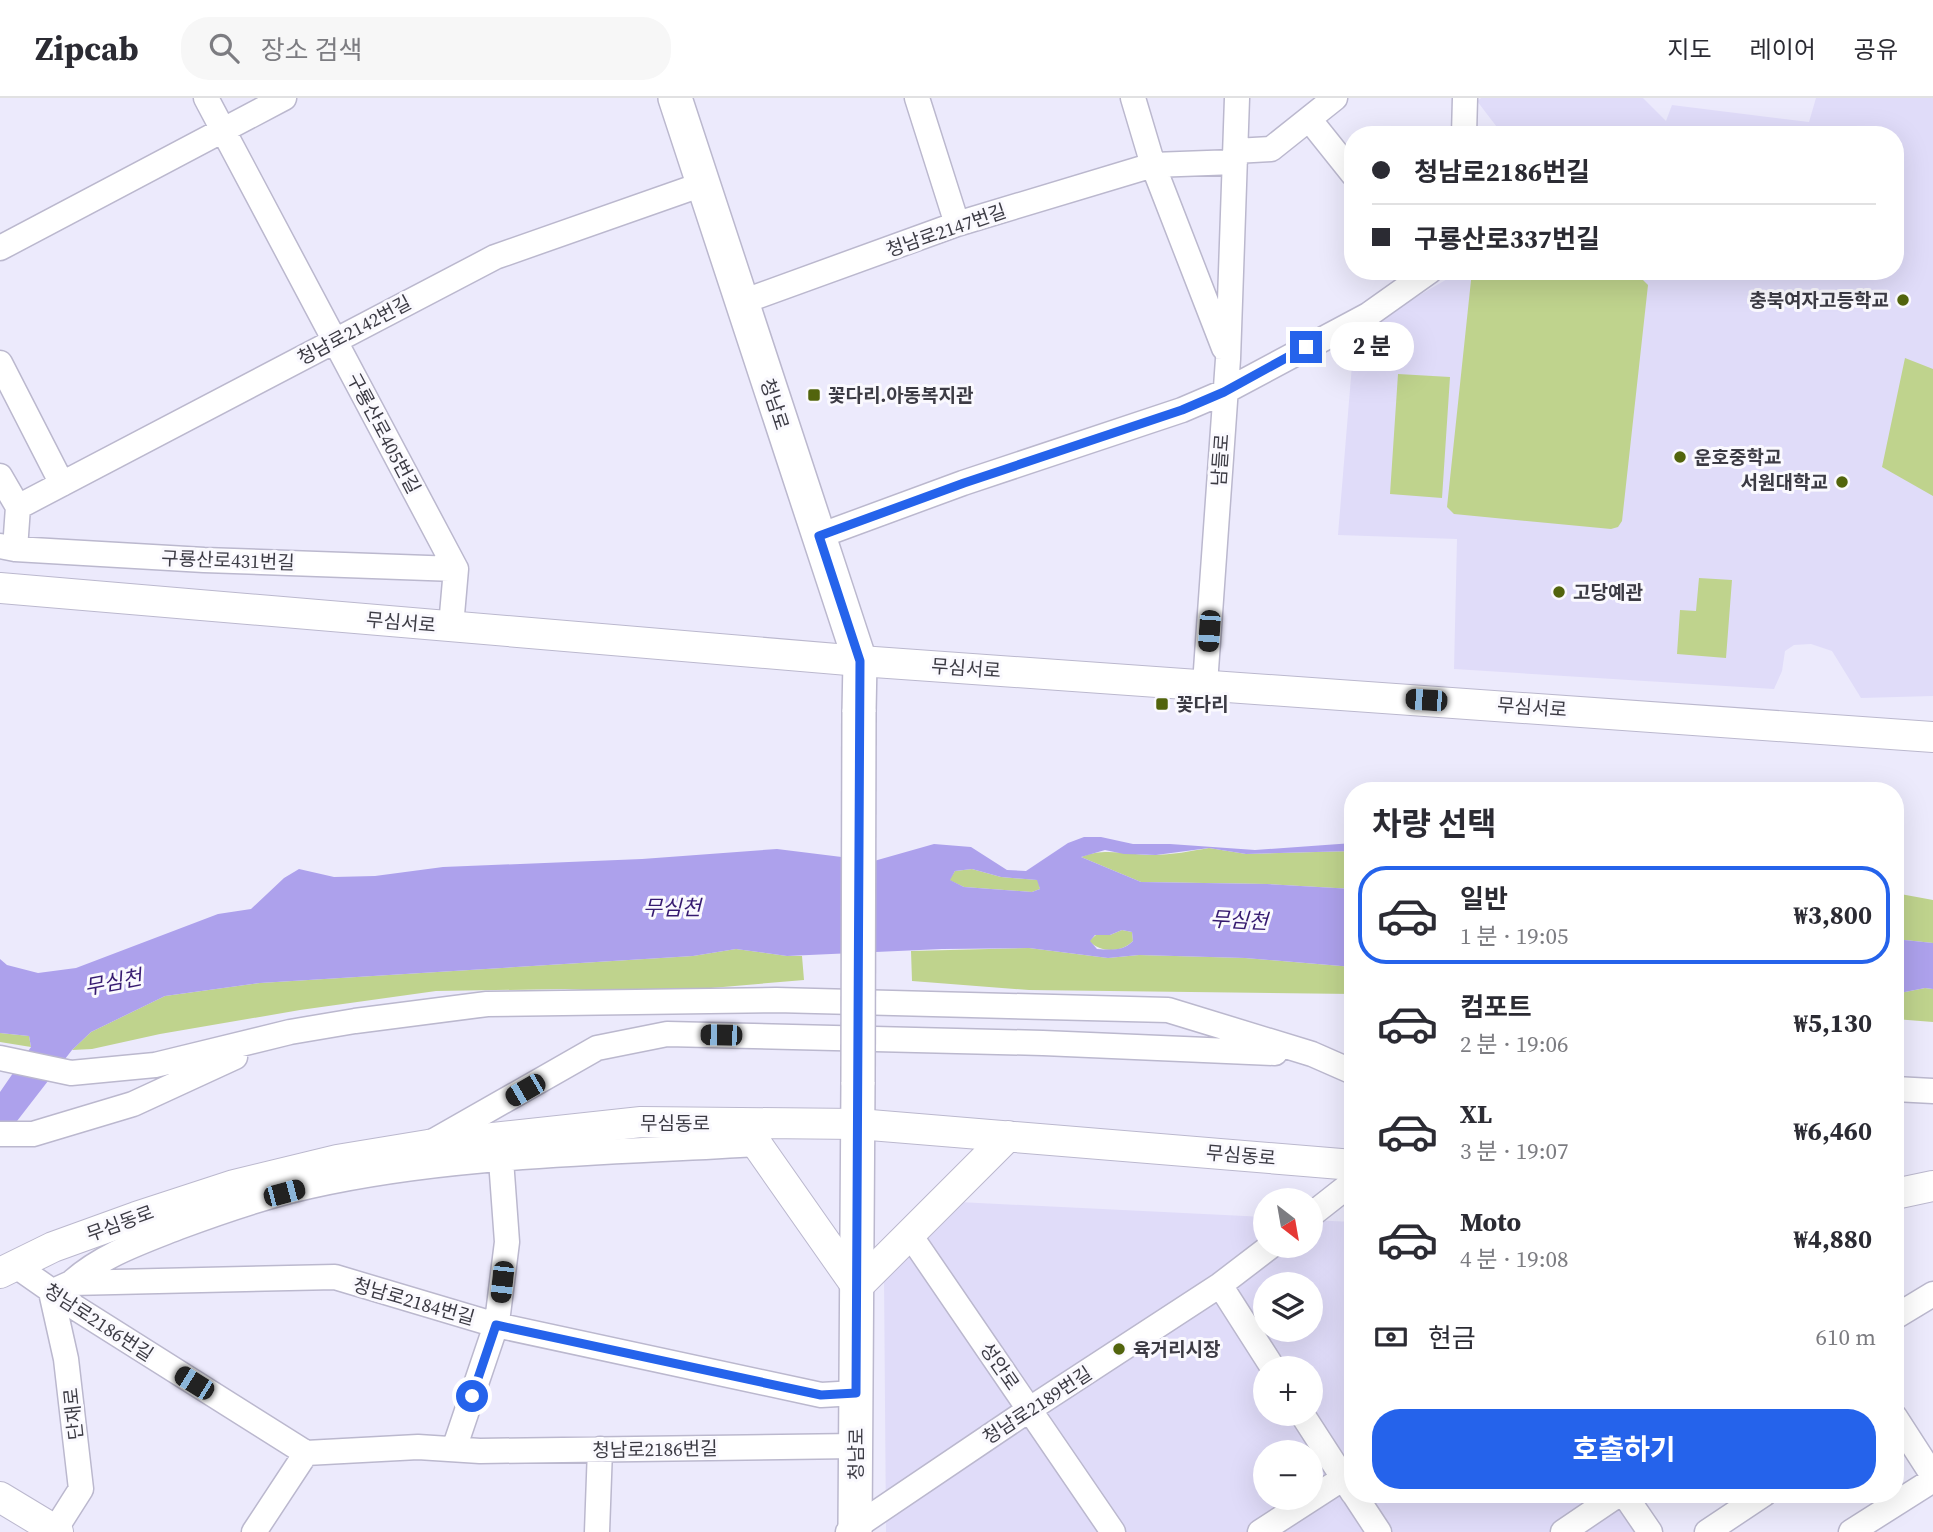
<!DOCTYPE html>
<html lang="ko">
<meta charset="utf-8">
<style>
body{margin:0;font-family:"Source Serif 4","Noto Sans KR",serif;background:#f7f7f7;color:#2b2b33;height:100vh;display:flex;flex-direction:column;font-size:26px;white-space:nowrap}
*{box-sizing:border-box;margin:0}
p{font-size:23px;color:#7c7c81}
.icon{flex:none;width:38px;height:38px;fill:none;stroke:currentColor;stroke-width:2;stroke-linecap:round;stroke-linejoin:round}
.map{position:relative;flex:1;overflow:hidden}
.panel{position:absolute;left:1344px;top:684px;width:560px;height:721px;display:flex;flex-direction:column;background:#fff;border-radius:28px;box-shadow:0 7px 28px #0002}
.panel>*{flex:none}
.hud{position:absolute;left:1344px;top:28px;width:560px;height:154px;border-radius:28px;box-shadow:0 7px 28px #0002;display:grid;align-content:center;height:154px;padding:0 28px;background:#fff}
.needle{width:46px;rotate:149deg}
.tools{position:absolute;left:1253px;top:1090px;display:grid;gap:14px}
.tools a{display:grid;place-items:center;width:70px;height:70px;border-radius:50%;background:#fff;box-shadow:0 7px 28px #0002;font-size:35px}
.end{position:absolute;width:32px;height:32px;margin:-16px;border:9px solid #2563eb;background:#fff;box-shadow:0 0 0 4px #fff}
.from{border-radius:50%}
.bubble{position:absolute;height:49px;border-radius:24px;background:#fff;box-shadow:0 7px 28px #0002;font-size:23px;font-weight:700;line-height:49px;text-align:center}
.car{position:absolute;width:21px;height:42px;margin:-21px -10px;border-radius:9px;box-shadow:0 0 5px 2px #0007;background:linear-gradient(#222 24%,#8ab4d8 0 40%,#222 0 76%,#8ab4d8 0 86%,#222 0)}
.hud b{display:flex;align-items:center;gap:24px;height:66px;font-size:26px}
.hud b+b{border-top:2px solid #e1e1e2}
.hud i{width:18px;height:18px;background:#2b2b33}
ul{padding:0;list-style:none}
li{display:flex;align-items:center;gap:21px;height:98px;margin:0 14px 10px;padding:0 14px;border:4px solid transparent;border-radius:28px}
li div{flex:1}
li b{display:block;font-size:26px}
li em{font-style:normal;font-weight:700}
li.current{border-color:#2563eb}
li>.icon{width:63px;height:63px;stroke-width:1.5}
h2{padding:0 28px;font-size:32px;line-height:84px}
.pay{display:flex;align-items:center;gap:18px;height:77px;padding:0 28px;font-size:26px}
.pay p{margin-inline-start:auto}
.cta{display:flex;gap:14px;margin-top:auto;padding:14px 28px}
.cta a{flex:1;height:80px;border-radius:28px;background:#2563eb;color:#fff;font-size:28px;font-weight:700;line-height:80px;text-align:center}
header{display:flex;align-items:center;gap:42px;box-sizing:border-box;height:98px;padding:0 35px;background:#fff;border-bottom:2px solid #e1e1e2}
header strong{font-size:33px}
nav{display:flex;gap:38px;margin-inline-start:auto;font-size:24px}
.search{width:490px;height:63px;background:#f7f7f7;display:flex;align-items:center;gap:18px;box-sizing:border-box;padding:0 24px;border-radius:28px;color:#7c7c81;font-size:26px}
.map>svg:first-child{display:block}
.built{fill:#e0dcf9;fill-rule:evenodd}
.green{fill:#bfd38d}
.water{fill:#ada1ec;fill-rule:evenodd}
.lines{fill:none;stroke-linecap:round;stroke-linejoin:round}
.minor-casing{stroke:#bbb8ce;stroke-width:27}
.tertiary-casing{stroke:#bbb8ce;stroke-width:32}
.secondary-casing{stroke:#bbb8ce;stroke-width:36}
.minor{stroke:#fff;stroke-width:24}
.tertiary{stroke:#fff;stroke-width:30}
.secondary{stroke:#fff;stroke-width:33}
.secondary-bridge-casing{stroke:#bbb8ce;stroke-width:36;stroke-linecap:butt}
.secondary-bridge{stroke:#fff;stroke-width:33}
.route{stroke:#2563eb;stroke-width:9}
.poi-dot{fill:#52640d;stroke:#faf9fe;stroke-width:2.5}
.labels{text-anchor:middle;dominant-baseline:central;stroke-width:6;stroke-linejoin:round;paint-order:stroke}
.street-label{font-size:19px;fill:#3c3b44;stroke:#faf9fe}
.poi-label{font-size:19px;font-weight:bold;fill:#3c3b44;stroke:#faf9fe;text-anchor:start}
.water-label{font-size:21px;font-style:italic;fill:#361a70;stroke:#faf9fe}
</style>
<header>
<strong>Zipcab</strong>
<div class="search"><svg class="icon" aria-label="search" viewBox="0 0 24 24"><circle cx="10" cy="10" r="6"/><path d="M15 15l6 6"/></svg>장소 검색</div>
<nav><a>지도</a><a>레이어</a><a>공유</a></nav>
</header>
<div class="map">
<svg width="1933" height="1434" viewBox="0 0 1933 1434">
<rect width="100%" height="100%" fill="#eceafc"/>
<path class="built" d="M1481,0H1643L1666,23L1672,7L1809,24L1816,0H1933V598L1861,600L1832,553L1811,546L1794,547L1785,553L1782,573L1774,591L1454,571L1457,441L1338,437L1352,267L1333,247L1449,180L1447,173H1895V37H1503L1477,3Z
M959,1104L1265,1119V1148H1311V1122L1353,1124V1396L1613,1397L1638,1434H886L884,1178ZM1265,1186H1311V1232H1265ZM1265,1270H1311V1316H1265ZM1265,1354H1311V1400H1265Z"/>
<path class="green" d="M1472,173H1586L1640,179L1648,187L1622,423L1618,429L1611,431L1454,416L1447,409Z
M1905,260L1933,271V398L1882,369Z
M1398,276L1450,279L1442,400L1390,396Z
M1699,480L1732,482L1726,560L1677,556L1680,512L1696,513Z
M1209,750L1246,756L1353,753V791L1267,786L1141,784L1081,759C1106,749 1126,757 1153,757C1172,757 1191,753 1209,750Z
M972,771L1001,779L1038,782L1040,791L1032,794L964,789L949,782L955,773Z
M1895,795L1933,802V845L1895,841Z
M1122,832L1132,834L1133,843C1121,855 1101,855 1089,843L1096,837H1110Z
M1029,850L1108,860L1139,857L1245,860L1353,869V896L1029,892L912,883L911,853Z
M736,851L787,858H802L804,882L653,895L565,891L436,893L300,912L160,936L92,951L72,952L91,934L165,898L260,885L693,858Z
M1925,890L1933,891V924L1895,921V896Z
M0,935L29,938L31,949L0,944Z"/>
<path class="water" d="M1084,739H1101L1133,746H1170L1255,752L1353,745V753L1246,756L1209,750L1156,757L1124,756L1105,752L1081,759L1141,784L1267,786L1353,791V869L1245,860L1139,857L1108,860L1029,850L942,851L787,858L736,851L693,858L260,885L165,898L91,934L72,952L0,1045V994L31,949L29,938L0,935V861L7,867L38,875L76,870L218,816L251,811L284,780L299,771L334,779L375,778L443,769L642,761L777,751L874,763L934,746L971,749L1007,772L1026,773L1068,745ZM972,771L1001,779L1037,782L1040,791L1032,794L964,789L950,782L955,773ZM1122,832L1132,834L1133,843C1124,853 1111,852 1097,851L1090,843L1095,837H1110Z
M1895,841L1933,845V891L1925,890L1895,896Z"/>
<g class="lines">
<g class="minor-casing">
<path id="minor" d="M206,0L456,471L451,528
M917,0L957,126
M1133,0L1153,67L1224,250
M1309,21L1353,76
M1464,37L1465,0
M1235,53L1271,51L1335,0
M0,150L284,0
M742,204L957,126L1153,67L1235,64
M0,265L62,386
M0,378L18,409
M18,409L495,159L703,86
M819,438L963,385L1182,312L1224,294L1368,217L1430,173
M0,448L15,451L204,462L456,471
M15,451L18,409
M1205,586L1228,261L1237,0
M0,960L71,975L155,967L290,934L355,923L487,906L776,902L1168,912L1312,956L1353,974
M1895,991L1933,993
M0,1036H33L133,1006L235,959
M432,1044L597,950L667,936L1043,945L1275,955
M1311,1117L1353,1084
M910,1137L1113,1434
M16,1168L76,1210L306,1355L418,1349L480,1353L856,1348
M71,1185C102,1157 141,1144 179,1129C222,1113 265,1098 310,1088C452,1056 611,1055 757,1046
M1220,1187L1273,1270
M1895,1219L1933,1196
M1302,1316L1353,1395
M1895,1319L1933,1378
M454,1351L497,1224L507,1144L501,1062
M1354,1396L1379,1434
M1624,1396L1650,1434
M55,1432L81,1391L66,1261L51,1194L71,1185L335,1179L496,1227L821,1297L856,1295
M254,1434L306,1355
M597,1434L600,1351
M848,1434L1030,1311L1220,1187L1271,1148
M1260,1434L1353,1374
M1563,1434L1619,1396
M1707,1434L1764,1396
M1851,1434L1933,1382"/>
</g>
<g class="tertiary-casing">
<path id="tertiary" d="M0,490L860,563L1933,639
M742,1025L857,1189L1008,1038
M1895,1096L1933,1088
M0,1175L53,1149L136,1119L234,1087L337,1062L428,1047L641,1024L858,1026L1353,1067
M0,1399L58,1434"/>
</g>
<g class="secondary-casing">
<path id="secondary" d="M675,0L860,563L859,614
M855,1434L858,984"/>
</g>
<use href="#minor" class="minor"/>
<use href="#tertiary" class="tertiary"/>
<use href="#secondary" class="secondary"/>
<g class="secondary-bridge-casing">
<path id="secondary-bridge" d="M858,984L859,614"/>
</g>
<use href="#secondary-bridge" class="secondary-bridge"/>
</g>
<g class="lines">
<path class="route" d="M472,1298L496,1227L821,1297L856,1295L860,563L819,438L964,385L1182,312L1224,294L1306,249"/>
</g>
<g class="poi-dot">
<circle cx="1903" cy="202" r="7"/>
<rect x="807" y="290" width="14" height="14" rx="3.5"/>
<circle cx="1680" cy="359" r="7"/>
<circle cx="1842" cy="384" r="7"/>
<circle cx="1559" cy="494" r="7"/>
<rect x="1155" y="599" width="14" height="14" rx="3.5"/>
<circle cx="1119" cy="1251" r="7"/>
</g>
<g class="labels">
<g class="street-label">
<text transform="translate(946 132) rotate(-19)">청남로2147번길</text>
<text transform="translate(354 232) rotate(-28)">청남로2142번길</text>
<text transform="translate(775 306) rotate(72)">청남로</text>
<text transform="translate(384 335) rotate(62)">구룡산로405번길</text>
<text transform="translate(1220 362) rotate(-86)">남들로</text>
<text transform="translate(228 462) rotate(2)">구룡산로431번길</text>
<text transform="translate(401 524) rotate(5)">무심서로</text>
<text transform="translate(966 570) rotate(4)">무심서로</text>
<text transform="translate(1532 609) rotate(4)">무심서로</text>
<text x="675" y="1025">무심동로</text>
<text transform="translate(1241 1057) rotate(5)">무심동로</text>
<text transform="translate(120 1125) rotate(-20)">무심동로</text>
<text transform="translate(414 1203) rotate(16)">청남로2184번길</text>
<text transform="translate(99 1224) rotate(33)">청남로2186번길</text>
<text transform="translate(1000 1268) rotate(55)">성안로</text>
<text transform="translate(1037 1307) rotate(-33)">청남로2189번길</text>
<text transform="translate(73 1316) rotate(-96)">단재로</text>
<text transform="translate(655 1351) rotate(-1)">청남로2186번길</text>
<text transform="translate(856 1356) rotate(-90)">청남로</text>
</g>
<g class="poi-label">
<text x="1889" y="202" text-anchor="end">충북여자고등학교</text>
<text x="828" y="297">꽃다리.아동복지관</text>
<text x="1694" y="359">운호중학교</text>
<text x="1828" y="384" text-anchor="end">서원대학교</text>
<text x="1573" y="494">고당예관</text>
<text x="1176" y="606">꽃다리</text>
<text x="1133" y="1251">육거리시장</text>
</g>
<g class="water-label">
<text x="672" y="809">무심천</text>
<text transform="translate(1239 822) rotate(3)">무심천</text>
<text transform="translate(113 884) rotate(-11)">무심천</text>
</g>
</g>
</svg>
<div class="tools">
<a><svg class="needle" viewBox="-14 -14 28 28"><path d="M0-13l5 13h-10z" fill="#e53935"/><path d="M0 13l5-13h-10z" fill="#7c7c81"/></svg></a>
<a><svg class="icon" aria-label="layers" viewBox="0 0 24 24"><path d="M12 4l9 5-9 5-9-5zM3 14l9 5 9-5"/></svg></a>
<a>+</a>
<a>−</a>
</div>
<i class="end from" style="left:472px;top:1298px"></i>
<i class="end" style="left:1306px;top:249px"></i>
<div class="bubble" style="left:1330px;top:224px;width:84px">2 분</div>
<i class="car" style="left:1209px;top:533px;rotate:184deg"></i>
<i class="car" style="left:1426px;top:602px;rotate:274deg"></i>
<i class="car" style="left:721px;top:937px;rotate:271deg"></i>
<i class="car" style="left:525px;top:992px;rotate:240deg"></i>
<i class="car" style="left:284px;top:1095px;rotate:75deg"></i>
<i class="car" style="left:502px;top:1184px;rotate:186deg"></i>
<i class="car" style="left:194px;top:1285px;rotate:302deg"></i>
<div class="hud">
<b><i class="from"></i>청남로2186번길</b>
<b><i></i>구룡산로337번길</b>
</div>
<section class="panel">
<h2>차량 선택</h2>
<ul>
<li class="current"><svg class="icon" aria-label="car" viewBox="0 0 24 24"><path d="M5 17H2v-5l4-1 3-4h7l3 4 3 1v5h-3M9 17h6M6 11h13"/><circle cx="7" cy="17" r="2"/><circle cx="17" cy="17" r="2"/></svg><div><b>일반</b><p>1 분 · 19:05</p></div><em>₩3,800</em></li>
<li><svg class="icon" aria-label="car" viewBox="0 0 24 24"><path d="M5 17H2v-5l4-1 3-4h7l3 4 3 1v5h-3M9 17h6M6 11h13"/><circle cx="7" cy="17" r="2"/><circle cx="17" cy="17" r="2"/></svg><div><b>컴포트</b><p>2 분 · 19:06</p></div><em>₩5,130</em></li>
<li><svg class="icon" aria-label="car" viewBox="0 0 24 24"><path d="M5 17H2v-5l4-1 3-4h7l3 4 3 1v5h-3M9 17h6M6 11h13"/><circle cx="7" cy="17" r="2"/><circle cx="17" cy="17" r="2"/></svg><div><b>XL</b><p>3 분 · 19:07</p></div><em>₩6,460</em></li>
<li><svg class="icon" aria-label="car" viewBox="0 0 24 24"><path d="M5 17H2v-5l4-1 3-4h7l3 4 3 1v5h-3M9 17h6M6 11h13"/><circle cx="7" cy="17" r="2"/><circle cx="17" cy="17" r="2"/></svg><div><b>Moto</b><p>4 분 · 19:08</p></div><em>₩4,880</em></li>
</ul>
<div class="pay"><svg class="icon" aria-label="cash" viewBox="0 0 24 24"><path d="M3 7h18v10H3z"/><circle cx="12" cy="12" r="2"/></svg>현금<p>610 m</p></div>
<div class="cta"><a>호출하기</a></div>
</section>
</div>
